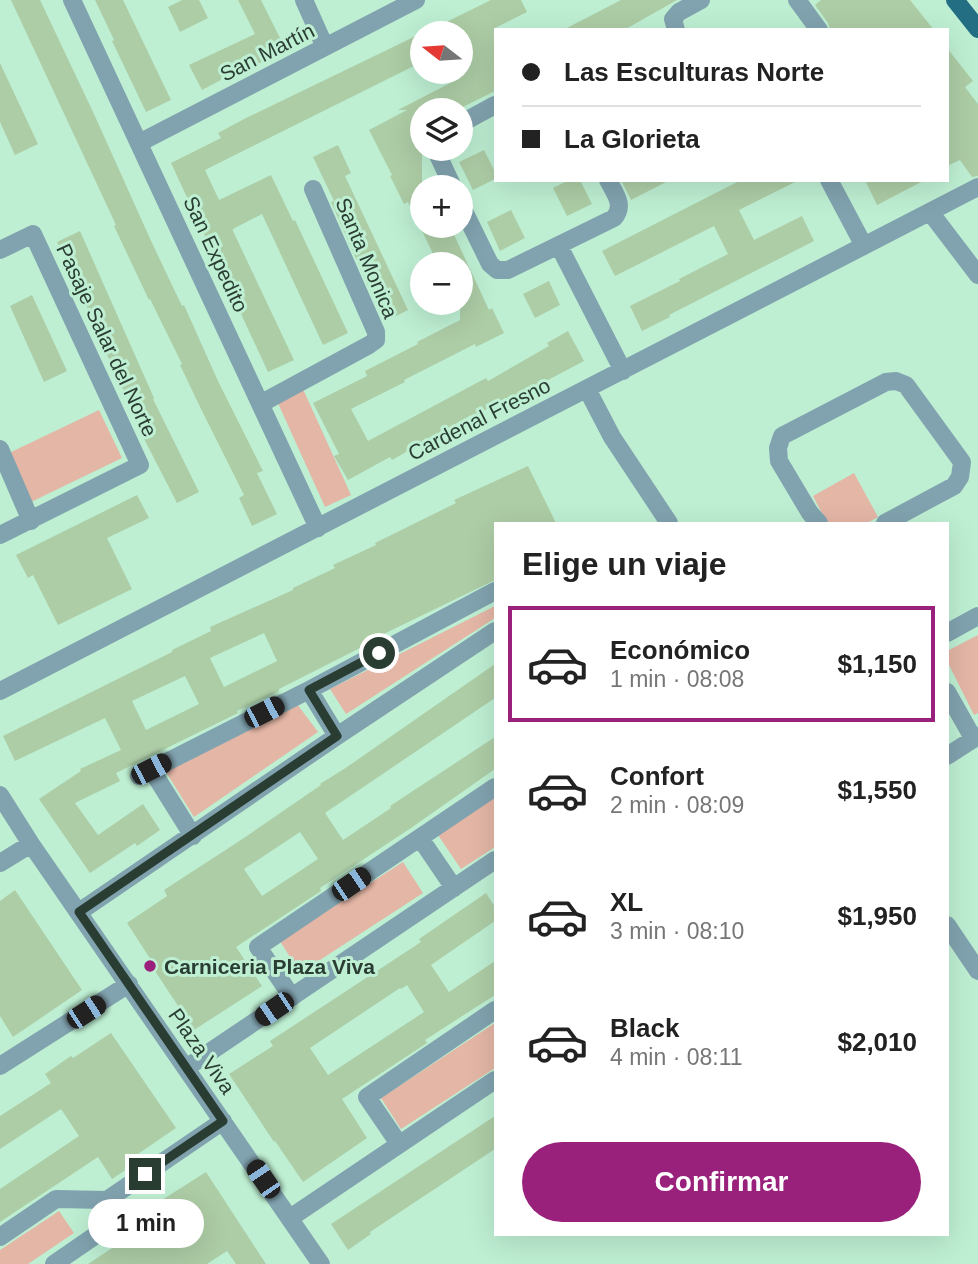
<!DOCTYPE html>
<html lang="es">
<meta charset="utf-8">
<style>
body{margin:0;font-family:Arial,sans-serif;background:#f2f2f2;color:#222;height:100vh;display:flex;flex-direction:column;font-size:26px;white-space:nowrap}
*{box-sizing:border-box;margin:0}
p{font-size:23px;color:#767676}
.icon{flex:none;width:38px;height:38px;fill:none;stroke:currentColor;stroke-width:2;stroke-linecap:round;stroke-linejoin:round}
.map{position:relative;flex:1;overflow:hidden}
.sheet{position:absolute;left:494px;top:522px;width:455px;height:714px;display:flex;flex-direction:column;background:#fff;border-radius:0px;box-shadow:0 7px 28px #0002}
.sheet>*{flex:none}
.top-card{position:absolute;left:494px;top:28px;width:455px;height:154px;border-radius:0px;box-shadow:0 7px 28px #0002;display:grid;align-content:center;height:154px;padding:0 28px;background:#fff}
.needle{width:46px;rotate:287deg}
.tools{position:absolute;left:410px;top:21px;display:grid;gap:14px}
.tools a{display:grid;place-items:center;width:63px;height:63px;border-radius:50%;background:#fff;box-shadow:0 7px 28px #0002;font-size:35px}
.end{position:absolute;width:32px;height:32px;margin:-16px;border:9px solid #2a3d33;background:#fff;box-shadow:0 0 0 4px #fff}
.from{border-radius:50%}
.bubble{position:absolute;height:49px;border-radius:24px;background:#fff;box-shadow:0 7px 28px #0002;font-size:23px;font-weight:700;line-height:49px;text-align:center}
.car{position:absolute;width:21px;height:42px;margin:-21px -10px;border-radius:9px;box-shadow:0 0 5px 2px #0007;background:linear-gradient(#222 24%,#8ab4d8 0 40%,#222 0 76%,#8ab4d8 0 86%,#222 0)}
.top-card b{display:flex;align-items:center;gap:24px;height:66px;font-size:26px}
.top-card b+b{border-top:2px solid #e0e0e0}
.top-card i{width:18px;height:18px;background:#222}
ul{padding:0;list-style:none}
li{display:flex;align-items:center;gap:21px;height:116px;margin:0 14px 10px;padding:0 14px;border:4px solid transparent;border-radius:0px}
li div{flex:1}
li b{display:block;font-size:26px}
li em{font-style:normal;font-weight:700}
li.on{border-color:#99217b}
li>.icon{width:63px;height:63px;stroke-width:1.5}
h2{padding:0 28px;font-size:32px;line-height:84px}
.primary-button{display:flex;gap:14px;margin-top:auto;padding:14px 28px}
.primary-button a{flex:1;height:80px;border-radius:42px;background:#99217b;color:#fff;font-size:28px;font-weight:700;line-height:80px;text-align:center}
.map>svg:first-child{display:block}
.green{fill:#e4b6a6}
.building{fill:#adcda6;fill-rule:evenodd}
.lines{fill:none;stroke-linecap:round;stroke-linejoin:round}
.minor{stroke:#81a3af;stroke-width:18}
.major{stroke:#246e83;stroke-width:18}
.route{stroke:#2a3d33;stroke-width:9}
.poi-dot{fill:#99217b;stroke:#beefd3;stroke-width:2.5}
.labels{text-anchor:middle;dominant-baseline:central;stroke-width:6;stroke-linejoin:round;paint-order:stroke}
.street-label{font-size:21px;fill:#2a3d33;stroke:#beefd3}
.poi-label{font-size:21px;font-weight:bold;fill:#2a3d33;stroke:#beefd3;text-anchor:start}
</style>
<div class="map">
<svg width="978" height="1264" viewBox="0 0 978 1264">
<rect width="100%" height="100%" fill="#beefd3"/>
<path class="green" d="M303,389L351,495L325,507L277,401Z
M99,410L122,458L31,502L7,454Z
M854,473L878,517L867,523H827L813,496Z
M495,606V618L346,714L330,689Z
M978,635V713L974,715L947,661V651Z
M297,704L318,732L194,817L166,772Z
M495,797V847L461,869L438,835Z
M403,862L423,893L300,973L280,941Z
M495,1023V1068L401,1129L381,1098Z
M59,1211L74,1233L28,1264H0V1250Z"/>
<path class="building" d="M11,0H40L94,114L152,243L182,306L184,305L218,381L263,471L257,473L277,514L252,526L239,498L244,495L201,409L180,365L182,364L150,299L149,300L114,226L116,225Z
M95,0H123L171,100L146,112L112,41L114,40Z
M182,0H199L208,18L180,32L168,7Z
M238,0H261L286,50L258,64L257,61L202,90L189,65L255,34Z
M491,0H521L527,12L495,28V91L457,110H422V226H450L489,310L492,308L504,333L476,347L475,344L404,380L405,382L351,409L368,441L486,378L488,381L549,346L547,343L568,331L584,361L514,398L513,395L472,417L471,415L392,460L390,457L348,480L334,456L339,454L313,403L367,376L365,371L418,344L417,342L460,320V264H438L408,202L404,204L390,176L392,175L369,130L407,110H398L460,78V33H424Z
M621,0H677L624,30H563Z
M821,0H910L934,30H830L828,23L815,5Z
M422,33V62L205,170L219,200L271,175L293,221L295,220L348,333L323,345L262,214L233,229V231L294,360L268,372L171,163L221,138L218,133L246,118Z
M947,48L973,81L965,87L978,104V176L972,177L960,160L947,166Z
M0,63L38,144L15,155L0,122Z
M338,145L351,173L345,176L408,310L384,322L331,202L334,201L313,157Z
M484,150L495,172V179L473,190L459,162Z
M569,180H580L592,204L567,216L553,188Z
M621,180H670L631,200Z
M741,180H799L739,210L754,240L802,216L814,241L669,315L670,317L642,331L630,306L680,281L679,279L728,254L714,226L615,276L602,251Z
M865,180H925L877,205Z
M511,210L525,238L500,251L487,222Z
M80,231L154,398L153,399L199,492L177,503L139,429L141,428L97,333H99L57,242Z
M549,281L560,305L535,318L523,294Z
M32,295L67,371L44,382L10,306Z
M528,466L556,523H495V580L361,645L362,647L279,689V691L237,711L238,713L116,773L120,781L75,803L98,835L143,804L160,830L137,846L135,843L90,873L39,799L81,771L80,769L121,750L105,718L15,761L3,736L172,652V650L211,631L210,627L293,590V588L335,568L333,565L376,545L375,543L456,503L454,500ZM264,633L277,661L224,687L210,658ZM185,676L199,704L146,730L132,701Z
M137,495L149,518L107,538L132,589L58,625L33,575L28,578L16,555Z
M495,664V698L325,813L343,840L391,808L390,806L495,737V769L411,828L320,888L321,891L236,947L262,986L194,1030L151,965L153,963L127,923L167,896L164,890L244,838L321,785L320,784L347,767ZM300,832L318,859L262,896L244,869Z
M15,890L82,990L13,1037L0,1016V901Z
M486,893L495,907V921L431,965L449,992L495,961V995L425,1040L427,1043L342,1099L367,1138L303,1182L275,1141L274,1142L229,1074L273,1046L270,1041L421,942L419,939ZM407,985L424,1012L328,1075L310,1048L400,988L401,989Z
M111,1033L176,1128L135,1156L138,1162L112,1179L98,1157L0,1222V1189L79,1136L61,1109L0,1149V1116L51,1083L45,1074L71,1056L73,1058Z
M495,1116V1149L370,1232L371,1234L348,1250L331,1224Z
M206,1172L266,1264H236L227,1251L207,1264H88L147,1225L140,1214Z"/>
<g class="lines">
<path class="minor" d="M72,0L318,528
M304,0L325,47
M797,0L819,30
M676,30L673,19L679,12L701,0
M460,124L495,105
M139,143L416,0
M435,149L453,187
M829,180L864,246
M460,203L490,264L497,270H508L614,218C625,205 615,194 608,180
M930,212L978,275
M559,246L623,371
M0,250L33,234L140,465L0,535
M587,389L612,437L669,523
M260,404L369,345L376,340V332L313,189
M0,449L31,521
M819,523L810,513L779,461L778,448L782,436L886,382L896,381L906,385L962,462L960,477L954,486L885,523
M947,633L978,616
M309,690L337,736
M0,691L978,187
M947,692L973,738
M947,756L978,736
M151,769L193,836
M139,776L309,690L495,591
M0,795L31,844L321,1264
M420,838L454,888
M0,863L31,844
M79,912L337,736L495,631
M947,925L978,971
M292,997L258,947L495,787
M0,1066L129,984
M186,1068L495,860
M399,1144L367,1097L495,1010
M107,1200L223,1121
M290,1218L495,1080
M0,1237L56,1199L107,1200
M54,1264L96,1235L107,1200"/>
<path class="major" d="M955,0L978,29"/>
</g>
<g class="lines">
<path class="route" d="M145,1174L223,1121L79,912L337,736L309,690L379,653"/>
</g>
<circle class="poi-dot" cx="150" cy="966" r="7"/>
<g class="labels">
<g class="street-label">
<text transform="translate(267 52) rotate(-27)">San Martín</text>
<text transform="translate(216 254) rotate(65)">San Expedito</text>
<text transform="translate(367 258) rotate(67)">Santa Monica</text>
<text transform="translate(107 340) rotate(65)">Pasaje Salar del Norte</text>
<text transform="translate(479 419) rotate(-27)">Cardenal Fresno</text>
<text transform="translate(202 1051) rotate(55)">Plaza Viva</text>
</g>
<g class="poi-label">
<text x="164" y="966">Carniceria Plaza Viva</text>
</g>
</g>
</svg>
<div class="tools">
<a><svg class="needle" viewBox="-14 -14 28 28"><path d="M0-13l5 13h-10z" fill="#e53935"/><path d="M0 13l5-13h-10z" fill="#767676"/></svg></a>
<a><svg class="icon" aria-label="layers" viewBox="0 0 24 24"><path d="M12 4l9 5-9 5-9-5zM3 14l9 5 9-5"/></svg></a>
<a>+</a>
<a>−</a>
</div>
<i class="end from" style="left:379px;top:653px"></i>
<i class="end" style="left:145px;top:1174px"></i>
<div class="bubble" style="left:88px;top:1199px;width:116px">1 min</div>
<i class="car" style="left:264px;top:712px;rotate:63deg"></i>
<i class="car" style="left:151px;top:769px;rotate:63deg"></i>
<i class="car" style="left:351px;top:884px;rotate:56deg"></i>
<i class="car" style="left:274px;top:1009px;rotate:236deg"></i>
<i class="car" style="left:86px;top:1012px;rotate:57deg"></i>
<i class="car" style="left:263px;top:1179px;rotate:326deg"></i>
<div class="top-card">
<b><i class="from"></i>Las Esculturas Norte</b>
<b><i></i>La Glorieta</b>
</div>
<section class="sheet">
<h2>Elige un viaje</h2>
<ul>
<li class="on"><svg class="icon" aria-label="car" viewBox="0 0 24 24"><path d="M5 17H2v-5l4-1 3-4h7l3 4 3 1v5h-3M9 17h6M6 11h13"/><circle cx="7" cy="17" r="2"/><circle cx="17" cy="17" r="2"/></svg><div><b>Económico</b><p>1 min · 08:08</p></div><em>$1,150</em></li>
<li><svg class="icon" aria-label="car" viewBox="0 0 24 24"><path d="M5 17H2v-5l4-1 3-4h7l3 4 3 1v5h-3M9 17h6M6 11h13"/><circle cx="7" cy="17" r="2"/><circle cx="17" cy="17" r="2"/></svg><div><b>Confort</b><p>2 min · 08:09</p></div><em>$1,550</em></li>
<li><svg class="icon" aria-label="car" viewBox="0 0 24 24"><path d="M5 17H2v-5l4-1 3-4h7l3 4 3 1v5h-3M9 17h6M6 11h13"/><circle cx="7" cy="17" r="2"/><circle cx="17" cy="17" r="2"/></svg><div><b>XL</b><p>3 min · 08:10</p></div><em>$1,950</em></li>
<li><svg class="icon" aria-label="car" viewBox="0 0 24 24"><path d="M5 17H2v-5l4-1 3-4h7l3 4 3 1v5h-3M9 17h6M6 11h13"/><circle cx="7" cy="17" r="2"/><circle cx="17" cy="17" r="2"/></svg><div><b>Black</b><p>4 min · 08:11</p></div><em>$2,010</em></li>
</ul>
<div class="primary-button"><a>Confirmar</a></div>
</section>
</div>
